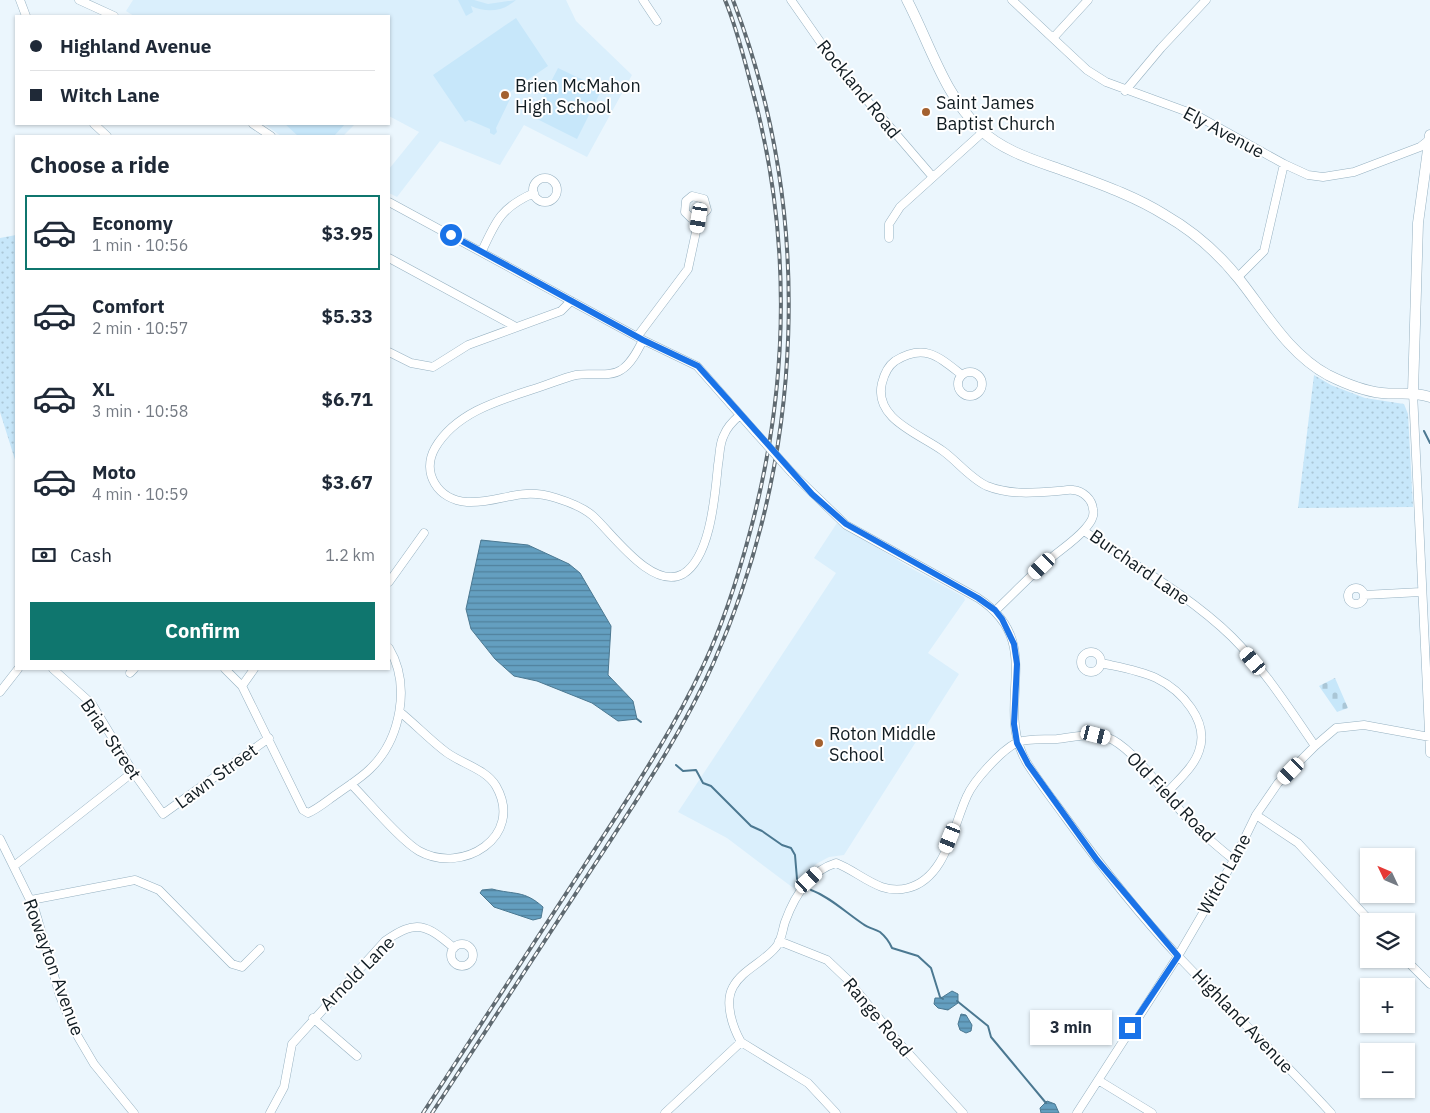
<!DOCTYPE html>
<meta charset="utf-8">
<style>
body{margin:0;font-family:"IBM Plex Sans",sans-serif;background:#f2f2f3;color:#1f2937;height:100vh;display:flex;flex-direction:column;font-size:19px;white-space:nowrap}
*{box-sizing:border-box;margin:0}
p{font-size:16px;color:#747a83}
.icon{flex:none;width:28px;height:28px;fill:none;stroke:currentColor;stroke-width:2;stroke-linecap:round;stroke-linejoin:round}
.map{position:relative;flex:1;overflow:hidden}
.side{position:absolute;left:15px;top:135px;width:375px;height:535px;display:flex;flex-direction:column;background:#fff;border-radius:0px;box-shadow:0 1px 4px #0004}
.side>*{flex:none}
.guide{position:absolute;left:15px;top:15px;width:375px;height:110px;border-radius:0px;box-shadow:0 1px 4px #0004;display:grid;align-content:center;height:110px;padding:0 15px;background:#fff}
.needle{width:32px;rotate:314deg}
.tools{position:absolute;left:1360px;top:848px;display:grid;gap:10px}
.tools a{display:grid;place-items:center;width:55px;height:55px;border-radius:0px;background:#fff;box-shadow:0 1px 4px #0004;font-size:25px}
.end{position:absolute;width:22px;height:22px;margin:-11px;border:6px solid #1a73e8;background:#fff;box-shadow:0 0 0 2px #fff}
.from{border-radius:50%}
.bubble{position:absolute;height:35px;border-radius:0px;background:#fff;box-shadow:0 1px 4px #0004;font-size:16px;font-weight:700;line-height:35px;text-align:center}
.car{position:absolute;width:15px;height:30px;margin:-15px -8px;border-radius:6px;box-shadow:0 0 4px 1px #0007;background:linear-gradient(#fff 24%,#345 0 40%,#fff 0 76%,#345 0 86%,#fff 0)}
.guide b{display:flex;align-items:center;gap:18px;height:48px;font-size:19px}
.guide b+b{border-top:1px solid #e0e1e3}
.guide i{width:12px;height:12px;background:#1f2937}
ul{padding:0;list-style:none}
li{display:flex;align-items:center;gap:15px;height:75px;margin:0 10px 8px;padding:0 5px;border:2px solid transparent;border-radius:0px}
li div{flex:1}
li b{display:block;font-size:19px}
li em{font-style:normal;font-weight:700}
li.active{border-color:#0f766e}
li>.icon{width:45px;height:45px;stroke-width:1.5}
h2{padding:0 15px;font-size:22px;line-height:60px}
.pay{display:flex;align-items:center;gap:12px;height:55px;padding:0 15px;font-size:19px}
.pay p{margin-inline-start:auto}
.cta{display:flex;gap:10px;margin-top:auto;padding:10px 15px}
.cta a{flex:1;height:58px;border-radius:0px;background:#0f766e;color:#fff;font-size:20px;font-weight:700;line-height:58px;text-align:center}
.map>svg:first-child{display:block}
.built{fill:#daeffc}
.grass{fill:url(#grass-dots)}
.cemetery{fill:url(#cemetery-stones)}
.garden{fill:#c7e7fa}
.water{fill:url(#water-rules);stroke:#4b7891}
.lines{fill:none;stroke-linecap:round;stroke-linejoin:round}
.stream{stroke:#4b7891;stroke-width:2}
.minor-casing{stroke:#96b1c1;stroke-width:9}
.major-casing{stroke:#96b1c1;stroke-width:11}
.minor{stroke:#fff;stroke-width:8}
.major{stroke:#fff;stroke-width:10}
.rail-casing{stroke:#5f6a71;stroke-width:4}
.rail{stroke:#fff;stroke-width:2;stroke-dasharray:5.5;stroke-linecap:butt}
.minor-bridge-casing{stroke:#96b1c1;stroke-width:9;stroke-linecap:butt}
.minor-bridge{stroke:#fff;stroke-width:8}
.route{stroke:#1a73e8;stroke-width:6}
.poi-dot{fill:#a4612f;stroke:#fff;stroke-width:2}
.labels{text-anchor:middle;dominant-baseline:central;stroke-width:4;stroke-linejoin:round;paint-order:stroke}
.poi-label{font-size:18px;fill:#111c22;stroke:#fff;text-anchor:start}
.street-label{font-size:18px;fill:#111c22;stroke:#fff}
</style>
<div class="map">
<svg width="1430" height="1113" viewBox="0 0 1430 1113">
<defs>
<pattern id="grass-dots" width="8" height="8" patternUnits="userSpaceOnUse" patternTransform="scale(1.25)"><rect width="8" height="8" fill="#c7e7fa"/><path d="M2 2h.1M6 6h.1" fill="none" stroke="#aac6d6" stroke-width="1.8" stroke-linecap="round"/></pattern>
<pattern id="cemetery-stones" width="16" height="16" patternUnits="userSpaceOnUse" patternTransform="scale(1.25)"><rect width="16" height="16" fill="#c7e7fa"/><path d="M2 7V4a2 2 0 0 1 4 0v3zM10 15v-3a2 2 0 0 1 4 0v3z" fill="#aac6d6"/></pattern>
<pattern id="water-rules" width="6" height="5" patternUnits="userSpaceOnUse" patternTransform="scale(1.25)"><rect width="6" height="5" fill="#649fc0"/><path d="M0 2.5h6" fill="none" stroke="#51819c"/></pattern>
</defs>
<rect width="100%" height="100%" fill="#ebf6fd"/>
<path class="built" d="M133,0H566L576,21L632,75L587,157L524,125L500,165L440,141L397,197L389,193V169L419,132L389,116V16H134L126,11Z
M264,124H355L343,136H281Z
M837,523L909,567L964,597L965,600L928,653L959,674L844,855L829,857L816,864L796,890L727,838L678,812L836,573L814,558Z"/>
<path class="grass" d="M16,235V463L0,412V238Z
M1314,375L1331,385L1365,398L1404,404L1408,414L1413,507L1298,508Z"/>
<path class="cemetery" d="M1335,678L1348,708L1337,712L1319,686Z"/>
<path class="garden" d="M458,0H474L488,4L516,0C502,12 487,13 471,6L473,12L466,16Z
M516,18L548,66L508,93L511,97L496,128L497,132L494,135L490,133V129L469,120L465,122L433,75Z
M558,68L602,89L577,139L533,117Z
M285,124H345L334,136H298Z"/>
<path class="water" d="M481,540L528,545L569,564L580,573L611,626L608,675L633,701L637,719L618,721L592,703L537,681L514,676L495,659L471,629L466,609Z
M492,889C515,895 524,890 543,907L541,918L533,920L494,907L480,893L482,890Z
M952,991L958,994V1003L948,1010L938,1008L934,1004L935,998H941Z
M961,1014L966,1015L972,1025L971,1031L966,1033L960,1030L958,1024Z
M1047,1101L1055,1104L1059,1113H1041L1040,1108Z"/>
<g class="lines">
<path class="stream" d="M1424,431L1430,443
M637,719L641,722
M676,765L683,771L696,770L703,783L711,786L751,826L762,831L782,845L791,848L795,855L797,879
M811,890C830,897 845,912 863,924C868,928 875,929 880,932C886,937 889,941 892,948L918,956L931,968L940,997L943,999
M957,1001L988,1026L991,1037L1046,1103"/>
<g class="minor-casing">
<path id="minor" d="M20,0L26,16
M79,0L114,16
M643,0L657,21
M791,0L835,63L932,176
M1012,0L1087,70L1106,82L1196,115L1284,164L1308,175L1323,177L1354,172L1420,147L1429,140
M1054,37L1088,0
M1125,91L1161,48L1206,0
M94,124L107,136
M253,124L271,136
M533 190a12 12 0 1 1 24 0a12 12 0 1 1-24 0Z
M389,202L643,340L697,366L756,433
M889,238V224L900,207L983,132
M482,251C496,220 502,207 534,193
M389,258L516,327
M1238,277L1264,251L1284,164
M637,337L688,269L699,218L707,210L704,199L692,196L686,201L685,212L691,218H699
M643,340C638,350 631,364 621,370C609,378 590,372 576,375C563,378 550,384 537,388C500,400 456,412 435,448C421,473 438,500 467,502C500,504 518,486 556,498C569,502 583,507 593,516C612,533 652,591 683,574C711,557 715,494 718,465C720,455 719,444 724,435C727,427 733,421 740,415
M389,352L411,363L433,367L468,345L561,311L571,301
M958 384a12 12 0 1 1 24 0a12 12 0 1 1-24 0Z
M962,375C938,356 924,343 895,361C888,366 884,375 882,383C873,419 920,434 943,451C957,461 971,479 987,486C1009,495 1034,493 1058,491C1063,491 1068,489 1073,490C1083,491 1092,499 1093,509C1095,517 1090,523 1085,529C1073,543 1055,553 1042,566C1026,580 1011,596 995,611
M1413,392L1430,753
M792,473L846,525L978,598C1048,644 992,704 1027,763C1039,782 1053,800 1066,818C1101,866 1138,913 1178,956C1228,1009 1282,1059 1331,1113
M1084,531C1133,564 1190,596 1232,637C1264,669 1289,708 1315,746
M389,582L424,533
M1348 596a8 8 0 1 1 16 0a8 8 0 1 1-16 0Z
M1364,595L1421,592
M1081 662a10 10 0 1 1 20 0a10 10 0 1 1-20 0Z
M1101,663C1119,667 1139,670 1156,678C1181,690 1210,721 1199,751C1194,767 1178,780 1167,793
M53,669L92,704L133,772L163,814L269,738
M225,669L242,686L303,810L308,813C318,809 328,800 337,794C348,786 361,778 370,769C401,739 411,685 389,648
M130,673L134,669
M242,686L254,669
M0,692L18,669
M351,784C368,801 400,840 419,851C462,875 525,837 496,786C486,769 462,764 446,752C430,740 416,725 400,712
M1256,815L1298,843L1370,921
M0,839L35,910L60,996L74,1030L94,1064L134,1113
M14,866L133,772
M31,900L135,880L159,890L232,964L242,967L260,949
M779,941L827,960L848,980L899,1043L963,1113
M451 955a11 11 0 1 1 22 0a11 11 0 1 1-22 0Z
M1405,959L1430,984
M313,1018L357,1056
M741,1042L808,1083L836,1113
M1098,1080L1152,1113
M270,1113L284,1087L292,1044L385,941C416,919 426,924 454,948
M665,1113L741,1042C733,1028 724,1003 733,987C742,970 764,962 776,947C782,940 782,931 785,922C794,897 810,871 836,863C860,872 880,896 908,888C946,878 953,826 967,796C974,780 1001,751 1016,743C1026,738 1045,740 1057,739C1075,737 1096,731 1113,740C1138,754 1168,798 1188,819C1202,834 1218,847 1234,860
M1077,1113L1178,956L1234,860L1256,815L1278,783L1315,746L1336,728L1364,725L1430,737"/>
</g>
<g class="major-casing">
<path id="major" d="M907,0C930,44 944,95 981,130C1003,151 1034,160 1062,170C1097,183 1133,195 1165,215C1193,231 1219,254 1239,279C1266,313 1289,354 1328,375C1344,383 1364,391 1382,393C1401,395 1409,391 1430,397
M1413,392L1418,223L1430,135"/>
</g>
<use href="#minor" class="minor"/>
<use href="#major" class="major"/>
<g class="rail-casing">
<path id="rail" d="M423,1113C477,1029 532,946 586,863C628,798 671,735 704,664C724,622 738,577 750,532C790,383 792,231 750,81C743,54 736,26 725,0
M432,1113C488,1028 543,943 599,858C640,795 682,733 713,664C805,457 815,213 733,0"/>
</g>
<use href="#rail" class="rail"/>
<g class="minor-bridge-casing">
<path id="minor-bridge" d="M756,433L792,473"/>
</g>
<use href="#minor-bridge" class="minor-bridge"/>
</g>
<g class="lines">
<path class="route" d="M451,235L643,340L698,366L812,494L846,524L978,598L995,610L1002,619L1014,644L1017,664L1014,724L1017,743L1028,764L1097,860L1178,956L1130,1028"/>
</g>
<g class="poi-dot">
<circle cx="505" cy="95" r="5"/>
<circle cx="926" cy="112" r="5"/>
<circle cx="819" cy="743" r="5"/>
</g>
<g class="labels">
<g class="poi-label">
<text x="515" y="85">Brien McMahon<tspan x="515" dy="21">High School</tspan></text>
<text x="936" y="102">Saint James<tspan x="936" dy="21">Baptist Church</tspan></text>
<text x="829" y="733">Roton Middle<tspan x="829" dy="21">School</tspan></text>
</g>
<g class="street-label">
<text transform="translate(859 89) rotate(51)">Rockland Road</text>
<text transform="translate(1224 132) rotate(28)">Ely Avenue</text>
<text transform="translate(1140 567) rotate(35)">Burchard Lane</text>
<text transform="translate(111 739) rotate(56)">Briar Street</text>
<text transform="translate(216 776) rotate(-36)">Lawn Street</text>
<text transform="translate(1171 797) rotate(46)">Old Field Road</text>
<text transform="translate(1224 874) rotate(-61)">Witch Lane</text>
<text transform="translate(54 967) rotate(70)">Rowayton Avenue</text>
<text transform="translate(357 973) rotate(-45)">Arnold Lane</text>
<text transform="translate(878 1017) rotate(50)">Range Road</text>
<text transform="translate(1243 1021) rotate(46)">Highland Avenue</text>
</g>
</g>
</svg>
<div class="tools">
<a><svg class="needle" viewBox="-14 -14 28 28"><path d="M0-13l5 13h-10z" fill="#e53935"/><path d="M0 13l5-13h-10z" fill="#747a83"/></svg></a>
<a><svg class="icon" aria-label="layers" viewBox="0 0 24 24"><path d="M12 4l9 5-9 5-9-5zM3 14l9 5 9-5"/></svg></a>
<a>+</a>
<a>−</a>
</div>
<i class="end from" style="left:451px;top:235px"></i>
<i class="end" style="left:1130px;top:1028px"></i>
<div class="bubble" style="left:1030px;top:1010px;width:82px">3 min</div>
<i class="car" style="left:699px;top:218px;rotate:189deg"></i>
<i class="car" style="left:1042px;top:566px;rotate:226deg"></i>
<i class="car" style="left:1253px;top:661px;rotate:320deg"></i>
<i class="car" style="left:1096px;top:735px;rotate:104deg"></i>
<i class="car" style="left:1291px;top:771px;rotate:224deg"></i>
<i class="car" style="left:950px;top:838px;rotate:202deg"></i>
<i class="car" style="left:809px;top:880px;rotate:48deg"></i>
<div class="guide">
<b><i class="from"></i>Highland Avenue</b>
<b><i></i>Witch Lane</b>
</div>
<section class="side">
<h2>Choose a ride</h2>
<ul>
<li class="active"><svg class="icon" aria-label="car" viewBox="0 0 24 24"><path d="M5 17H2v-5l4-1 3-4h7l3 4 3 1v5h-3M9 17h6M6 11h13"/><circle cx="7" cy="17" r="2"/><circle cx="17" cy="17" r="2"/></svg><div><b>Economy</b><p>1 min · 10:56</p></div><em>$3.95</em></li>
<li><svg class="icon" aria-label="car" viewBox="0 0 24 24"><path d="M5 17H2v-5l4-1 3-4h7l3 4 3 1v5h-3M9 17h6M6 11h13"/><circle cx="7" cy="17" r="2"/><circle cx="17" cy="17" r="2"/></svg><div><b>Comfort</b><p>2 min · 10:57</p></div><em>$5.33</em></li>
<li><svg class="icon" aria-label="car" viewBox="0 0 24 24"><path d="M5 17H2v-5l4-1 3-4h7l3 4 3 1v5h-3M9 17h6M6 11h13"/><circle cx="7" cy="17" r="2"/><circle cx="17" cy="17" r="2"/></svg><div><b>XL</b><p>3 min · 10:58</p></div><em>$6.71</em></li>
<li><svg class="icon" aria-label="car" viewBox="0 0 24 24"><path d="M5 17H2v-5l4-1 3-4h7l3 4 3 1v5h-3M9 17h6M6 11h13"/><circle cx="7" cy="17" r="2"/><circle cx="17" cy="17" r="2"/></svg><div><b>Moto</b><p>4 min · 10:59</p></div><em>$3.67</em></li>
</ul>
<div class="pay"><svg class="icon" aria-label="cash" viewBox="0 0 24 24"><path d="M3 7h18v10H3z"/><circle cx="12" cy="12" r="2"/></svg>Cash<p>1.2 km</p></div>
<div class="cta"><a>Confirm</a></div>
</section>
</div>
